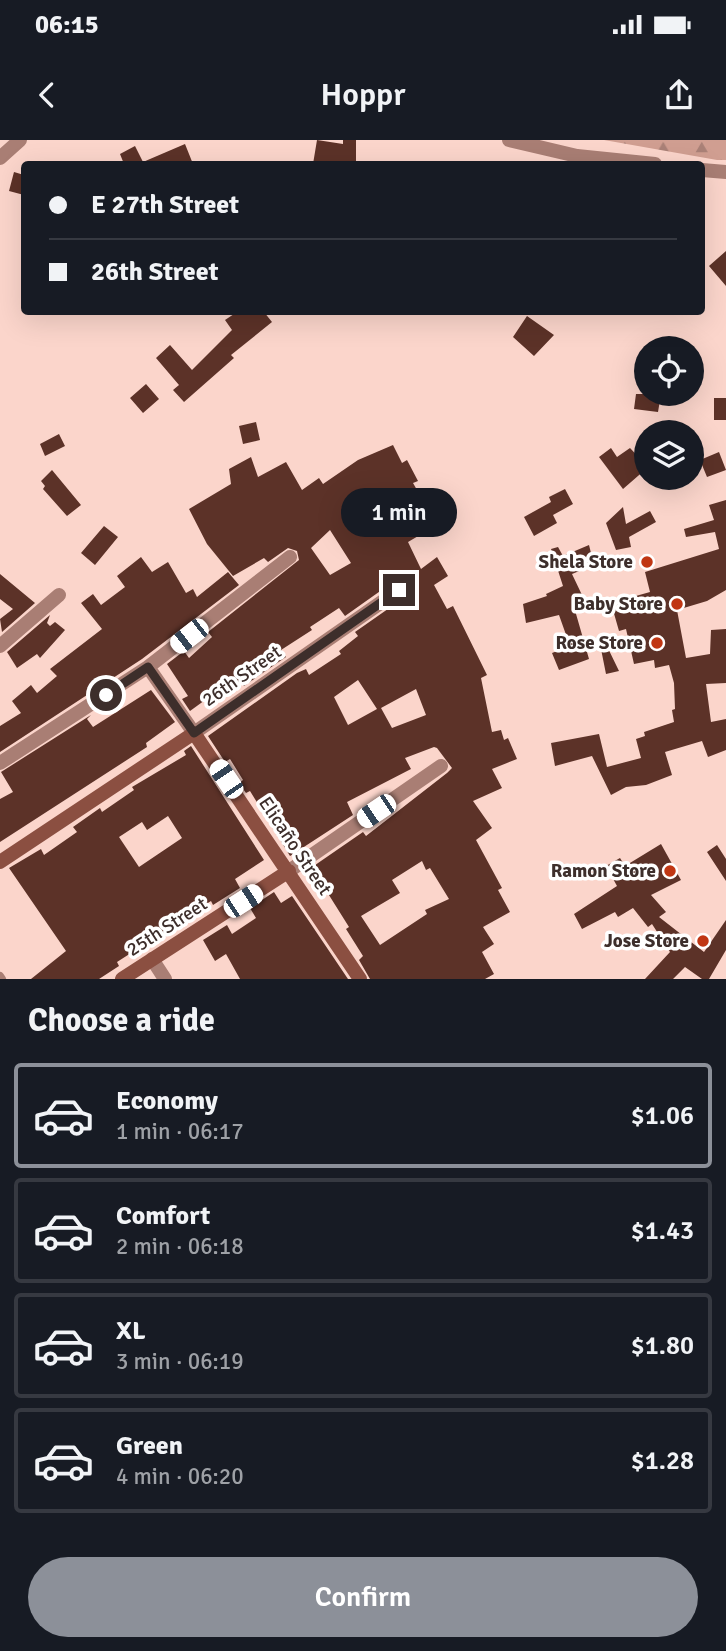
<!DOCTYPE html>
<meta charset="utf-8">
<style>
body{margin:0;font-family:Signika,sans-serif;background:#242831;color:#f1f3f6;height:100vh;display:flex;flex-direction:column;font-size:26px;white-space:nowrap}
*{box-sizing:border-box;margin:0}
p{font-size:23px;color:#9ea1a6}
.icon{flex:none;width:38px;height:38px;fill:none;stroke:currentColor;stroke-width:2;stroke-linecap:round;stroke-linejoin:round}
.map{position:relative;height:839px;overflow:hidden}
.drawer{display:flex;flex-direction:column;background:#171b24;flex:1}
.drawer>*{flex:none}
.hud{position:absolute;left:21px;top:21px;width:684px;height:154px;border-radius:7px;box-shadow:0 7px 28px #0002;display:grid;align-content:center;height:154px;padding:0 28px;background:#171b24}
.controls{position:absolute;left:634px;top:196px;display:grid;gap:14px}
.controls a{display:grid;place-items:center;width:70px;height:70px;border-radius:50%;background:#171b24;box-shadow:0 7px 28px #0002;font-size:35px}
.end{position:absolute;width:32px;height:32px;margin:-16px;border:9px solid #3d2e2b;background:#fff;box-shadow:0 0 0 4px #fff}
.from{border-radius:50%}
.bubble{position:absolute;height:49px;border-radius:24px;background:#171b24;box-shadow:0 7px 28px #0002;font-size:23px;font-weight:600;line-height:49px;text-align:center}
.car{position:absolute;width:21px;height:42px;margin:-21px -10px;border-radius:9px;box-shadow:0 0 5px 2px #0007;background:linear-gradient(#fff 24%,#345 0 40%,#fff 0 76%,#345 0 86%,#fff 0)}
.hud b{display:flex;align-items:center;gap:24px;height:66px;font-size:26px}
.hud b+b{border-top:2px solid #363941}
.hud i{width:18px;height:18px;background:#f1f3f6}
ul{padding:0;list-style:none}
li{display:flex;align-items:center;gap:21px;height:105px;margin:0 14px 10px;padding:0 14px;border:4px solid #363941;border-radius:7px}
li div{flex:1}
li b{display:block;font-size:26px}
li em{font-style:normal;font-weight:600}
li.selected{border-color:#8c9099}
li>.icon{width:63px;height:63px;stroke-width:1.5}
h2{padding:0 28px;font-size:32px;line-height:84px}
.cta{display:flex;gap:14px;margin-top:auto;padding:14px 28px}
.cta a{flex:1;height:80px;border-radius:42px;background:#8c9099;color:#fff;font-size:28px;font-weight:600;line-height:80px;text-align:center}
.status{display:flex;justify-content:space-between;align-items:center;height:49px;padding:0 35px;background:#171b24;direction:ltr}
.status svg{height:19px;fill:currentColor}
header{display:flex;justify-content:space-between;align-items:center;height:91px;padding:0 28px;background:#171b24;font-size:32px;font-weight:600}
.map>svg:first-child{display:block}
.forest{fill:url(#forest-firs)}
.building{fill:#5c3228;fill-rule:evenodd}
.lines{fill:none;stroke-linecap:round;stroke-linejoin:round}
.lane{stroke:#a97e74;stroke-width:8}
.street{stroke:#a97e74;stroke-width:14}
.secondary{stroke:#8b4f41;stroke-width:14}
.route{stroke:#3d2e2b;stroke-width:9}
.poi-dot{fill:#c03613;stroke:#fff;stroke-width:2.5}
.labels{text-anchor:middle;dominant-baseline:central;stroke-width:7;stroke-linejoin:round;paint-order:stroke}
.poi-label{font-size:19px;font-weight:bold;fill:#3d2e2b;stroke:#fff;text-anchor:end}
.street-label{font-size:19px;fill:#3d2e2b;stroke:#fff}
</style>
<div class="status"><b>06:15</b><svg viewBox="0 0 49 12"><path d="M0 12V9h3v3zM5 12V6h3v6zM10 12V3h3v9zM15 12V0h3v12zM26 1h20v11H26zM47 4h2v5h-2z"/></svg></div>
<header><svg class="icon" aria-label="back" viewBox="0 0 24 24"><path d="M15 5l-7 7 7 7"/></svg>Hoppr<svg class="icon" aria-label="share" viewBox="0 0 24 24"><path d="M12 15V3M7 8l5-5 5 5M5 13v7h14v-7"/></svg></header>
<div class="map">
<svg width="726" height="839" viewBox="0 0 726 839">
<defs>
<pattern id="forest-firs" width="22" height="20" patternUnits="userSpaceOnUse" patternTransform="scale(1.75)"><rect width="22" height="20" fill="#d09e91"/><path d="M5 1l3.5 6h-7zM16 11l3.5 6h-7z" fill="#aa8177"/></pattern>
</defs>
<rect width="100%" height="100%" fill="#fbd5cb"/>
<path class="forest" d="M604,0H726V20H717Z"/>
<path class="building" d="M317,0L343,4V0H356V24H313Z
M185,4L193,24H124L120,14L135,6L143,22Z
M14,32L24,35V55L9,51Z
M726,111V146L709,126Z
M237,172H264L272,182L231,215L234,218L184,262L173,250L179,245L156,218L170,205L192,230L232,190L225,180Z
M527,176L554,195L534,216L513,197Z
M146,244L159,259L143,273L130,258Z
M636,254H661L658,272L634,269Z
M714,258H726V280H714Z
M256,282L260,300L243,304L239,286Z
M59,294L65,306L45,316L40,304Z
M393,305L402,323L407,320L418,341L413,343L437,385L408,402L421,429L437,417L448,436L434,445L447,469L453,466L487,535L481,538L492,592L501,590L504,600L508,598L517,619L492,629L502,648L473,661L492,688L476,700L502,748L498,750L510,772L483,787L494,804L482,812L494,834L485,839H370L359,820L363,816L346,789L349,787L322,744L315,748L305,732L363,692L366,696L447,633L452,628L437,608L434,607L405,618L411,629L347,662L353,675L290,716L250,651L246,653L239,643L243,640L230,619L225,622L208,596L297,533L306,529L309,535L341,514L339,511L358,496L355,492L405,457L409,450L406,444L393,442L345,476L339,468L310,487L312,490L281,510L286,517L244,546L241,543L217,561L212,555L190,571L182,559L188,556L167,524L184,511L189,518L212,497L208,492L299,420L297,411L288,408L268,422L264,418L233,436L207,404L189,369L231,344L229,329L251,317L258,337L286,322L302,350L319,338L323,344L358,320ZM330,390L351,423L330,435L311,408ZM358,540L377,569L348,585L334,557ZM416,549L426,575L392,588L381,568ZM422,721L426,730L430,728L449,759L425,770L427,774L380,805L361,776L400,753L392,740Z
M611,308L617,317L630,308L646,325V329L623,349L599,317Z
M719,312L726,330L707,337L700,320Z
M52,330L81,365L67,376L43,349L45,346L41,341Z
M565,349L573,364L553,375L557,383L534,396L524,377L551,362L549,357Z
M726,360V450L707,461L677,470L686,518L710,514L711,490L726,489V543L706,544L711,582L726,579V610L708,617L702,601L665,612L672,635L646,645L626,647L611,655L592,616L555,626L551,603L599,594L607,627L641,618L636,599L645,596L644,592L674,582L672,570L675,569L674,543L669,525L655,528L654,520L634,524L626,489L619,491L611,463L650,452L645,432L719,409L715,392L686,397L684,389L714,380L709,365Z
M623,367L626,384L650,371L656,382L629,397L631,407L616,410L606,383Z
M104,386L118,397L95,425L81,413Z
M589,405L594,425L572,434L582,455L572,460L589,519L559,530L552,513L570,506L559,475L526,483L523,464L547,456L546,454L563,446L551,409L558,407L563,416Z
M141,417L152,432L168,422L186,453L193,449L197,457L228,432L239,445L142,519L0,612V586L21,573L12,561L31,545L37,553L57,536L50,529L102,489L81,463L93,454L101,465L125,447L117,436Z
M0,434L35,463L2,492L0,479L13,469L0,459Z
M50,475L47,483L50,486L55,482L65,490L40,518L37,514L17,528L7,512Z
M603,498L619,531L606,534L599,499Z
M151,550L175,582L146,603L147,607L0,702V659L13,652L1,632L91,575L87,579L93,587Z
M191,606L264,720L235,739L240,748L213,765L211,761L167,789L170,793L159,801L156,797L117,822L119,826L99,839H31L66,811L9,728L41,709L44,715L77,692L73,687L100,668L102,672L134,650L132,647L186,615L184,611ZM168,676L182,698L139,727L119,697L142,682L147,690Z
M661,704L681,740L651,755L666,772L659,777L704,812L726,780V810L709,839H702L685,827L673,839H645L670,812L652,784L648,787L633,768L618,777L615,772L582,789L574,774L617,746L606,726L620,718L625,726Z
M717,705L726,719V741L707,712Z
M274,752L281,763L292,756L348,839H240L226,814L215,821L203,800L227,785L232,794L256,778L250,768Z"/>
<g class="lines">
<path class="lane" d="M0,836L2,839"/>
<path class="street" d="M509,0L577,16L655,24
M0,18L20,0
M702,30L726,32
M0,506L59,455
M148,527L194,593L399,450
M0,623L148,527L290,417
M289,731L441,626
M152,819L165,839"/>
<path class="secondary" d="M0,722L194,593L360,839
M122,839L289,731"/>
</g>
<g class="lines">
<path class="route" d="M106,555L148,527L194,593L399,450"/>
</g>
<g class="poi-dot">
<circle cx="647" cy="422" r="7"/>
<circle cx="677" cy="464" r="7"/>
<circle cx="657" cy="503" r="7"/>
<circle cx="670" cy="731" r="7"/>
<circle cx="703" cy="801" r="7"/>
</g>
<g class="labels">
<g class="poi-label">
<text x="633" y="422">Shela Store</text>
<text x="663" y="464">Baby Store</text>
<text x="643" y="503">Rose Store</text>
<text x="656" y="731">Ramon Store</text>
<text x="689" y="801">Jose Store</text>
</g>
<g class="street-label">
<text transform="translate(242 536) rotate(-35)">26th Street</text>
<text transform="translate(295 706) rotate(56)">Elicaño Street</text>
<text transform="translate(167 787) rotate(-33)">25th Street</text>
</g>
</g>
</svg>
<div class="controls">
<a><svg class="icon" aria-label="locate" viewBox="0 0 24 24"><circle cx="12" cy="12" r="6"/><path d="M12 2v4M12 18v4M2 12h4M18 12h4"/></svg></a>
<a><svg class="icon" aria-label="layers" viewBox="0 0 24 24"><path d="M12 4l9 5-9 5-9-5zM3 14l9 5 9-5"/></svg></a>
</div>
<i class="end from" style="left:106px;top:555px"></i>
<i class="end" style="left:399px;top:450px"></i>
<div class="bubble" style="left:341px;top:348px;width:116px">1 min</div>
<i class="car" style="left:189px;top:496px;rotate:232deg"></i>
<i class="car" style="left:226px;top:639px;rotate:326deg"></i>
<i class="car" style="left:376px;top:671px;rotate:236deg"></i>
<i class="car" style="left:243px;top:761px;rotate:57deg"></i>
<div class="hud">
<b><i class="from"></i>E 27th Street</b>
<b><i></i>26th Street</b>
</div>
</div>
<section class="drawer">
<h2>Choose a ride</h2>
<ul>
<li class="selected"><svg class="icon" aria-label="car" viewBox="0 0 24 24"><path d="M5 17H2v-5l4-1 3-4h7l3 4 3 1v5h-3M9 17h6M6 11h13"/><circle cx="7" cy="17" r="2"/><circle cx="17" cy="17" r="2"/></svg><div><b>Economy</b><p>1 min · 06:17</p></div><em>$1.06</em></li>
<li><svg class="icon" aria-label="car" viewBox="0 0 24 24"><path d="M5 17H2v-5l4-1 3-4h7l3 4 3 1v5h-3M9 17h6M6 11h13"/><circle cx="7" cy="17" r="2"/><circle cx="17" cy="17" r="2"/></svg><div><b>Comfort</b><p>2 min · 06:18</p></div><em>$1.43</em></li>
<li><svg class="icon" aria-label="car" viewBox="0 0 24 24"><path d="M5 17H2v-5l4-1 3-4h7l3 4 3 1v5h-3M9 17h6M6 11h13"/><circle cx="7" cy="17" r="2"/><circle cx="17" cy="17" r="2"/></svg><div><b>XL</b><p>3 min · 06:19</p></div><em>$1.80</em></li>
<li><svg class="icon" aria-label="car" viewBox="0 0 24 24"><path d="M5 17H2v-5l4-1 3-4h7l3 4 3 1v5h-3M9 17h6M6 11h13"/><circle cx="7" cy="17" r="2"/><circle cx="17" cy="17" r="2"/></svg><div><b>Green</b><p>4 min · 06:20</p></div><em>$1.28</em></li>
</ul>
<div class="cta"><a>Confirm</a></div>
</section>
